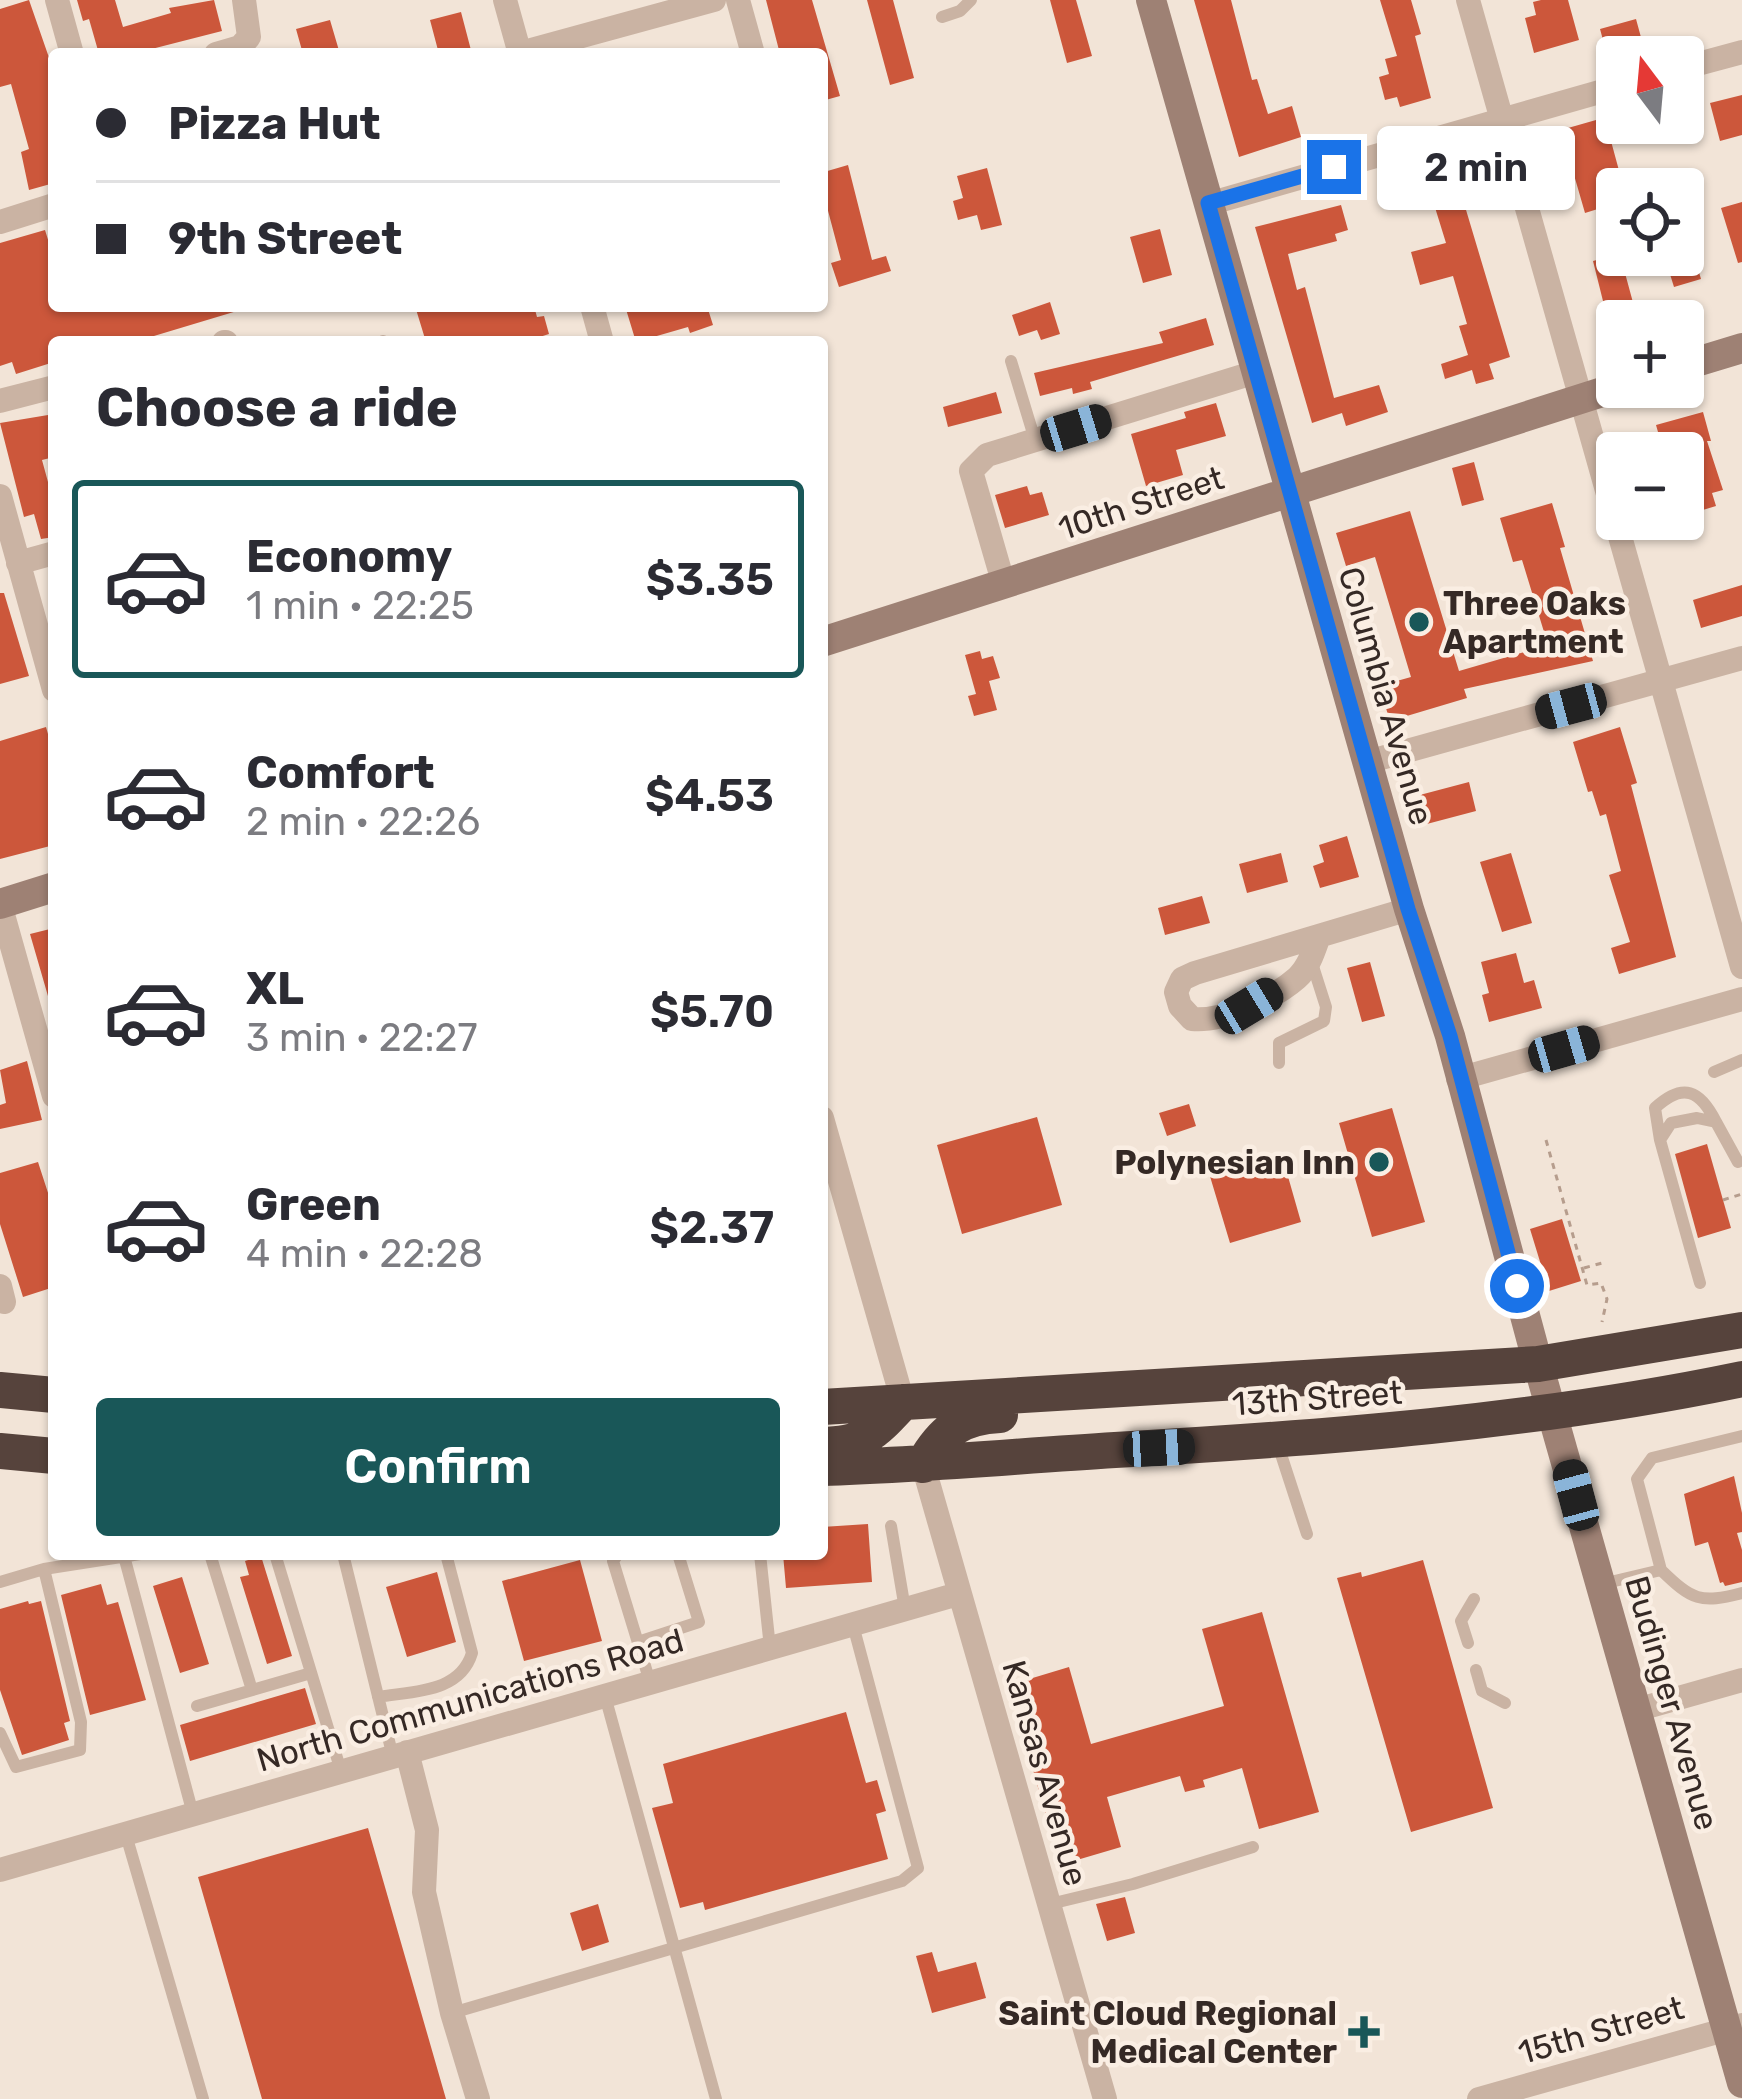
<!DOCTYPE html>
<meta charset="utf-8">
<style>
body{margin:0;font-family:Rubik,sans-serif;background:#f2f2f3;color:#2b2b33;height:100vh;display:flex;flex-direction:column;font-size:45px;white-space:nowrap}
*{box-sizing:border-box;margin:0}
p{font-size:39px;color:#7c7c81}
.icon{flex:none;width:66px;height:66px;fill:none;stroke:currentColor;stroke-width:2;stroke-linecap:round;stroke-linejoin:round}
.map{position:relative;flex:1;overflow:hidden}
.details{position:absolute;left:48px;top:336px;width:780px;height:1224px;display:flex;flex-direction:column;background:#fff;border-radius:12px;box-shadow:0 3px 9px #0004}
.details>*{flex:none}
.guide{position:absolute;left:48px;top:48px;width:780px;height:264px;border-radius:12px;box-shadow:0 3px 9px #0004;display:grid;align-content:center;height:264px;padding:0 48px;background:#fff}
.needle{width:78px;rotate:344deg}
.controls{position:absolute;left:1596px;top:36px;display:grid;gap:24px}
.controls a{display:grid;place-items:center;width:108px;height:108px;border-radius:12px;background:#fff;box-shadow:0 3px 9px #0004;font-size:60px}
.end{position:absolute;width:54px;height:54px;margin:-27px;border:15px solid #1a73e8;background:#fff;box-shadow:0 0 0 6px #fff}
.from{border-radius:50%}
.bubble{position:absolute;height:84px;border-radius:12px;background:#fff;box-shadow:0 3px 9px #0004;font-size:39px;font-weight:600;line-height:84px;text-align:center}
.car{position:absolute;width:36px;height:72px;margin:-36px -18px;border-radius:15px;box-shadow:0 0 9px 3px #0007;background:linear-gradient(#222 24%,#8ab4d8 0 40%,#222 0 76%,#8ab4d8 0 86%,#222 0)}
.guide b{display:flex;align-items:center;gap:42px;height:114px;font-size:45px}
.guide b+b{border-top:3px solid #e1e1e2}
.guide i{width:30px;height:30px;background:#2b2b33}
ul{padding:0;list-style:none}
li{display:flex;align-items:center;gap:36px;height:198px;margin:0 24px 18px;padding:0 24px;border:6px solid transparent;border-radius:12px}
li div{flex:1}
li b{display:block;font-size:45px}
li em{font-style:normal;font-weight:600}
li.active{border-color:#195758}
li>.icon{width:108px;height:108px;stroke-width:1.5}
h2{padding:0 48px;font-size:54px;line-height:144px}
.button{display:flex;gap:24px;margin-top:auto;padding:24px 48px}
.button a{flex:1;height:138px;border-radius:12px;background:#195758;color:#fff;font-size:48px;font-weight:600;line-height:138px;text-align:center}
.map>svg:first-child{display:block}
.building{fill:#cc573b}
.lines{fill:none;stroke-linecap:round;stroke-linejoin:round}
.path{stroke:#b69d8d;stroke-width:3;stroke-dasharray:6 6;stroke-linecap:butt}
.lane{stroke:#cab3a3;stroke-width:12}
.street{stroke:#cab3a3;stroke-width:24}
.secondary{stroke:#9e8174;stroke-width:30}
.highway{stroke:#56433c;stroke-width:36}
.route{stroke:#1a73e8;stroke-width:15}
.poi-dot{fill:#195758;stroke:#faeee3;stroke-width:4.5}
.labels{text-anchor:middle;dominant-baseline:central;stroke-width:9;stroke-linejoin:round;paint-order:stroke}
.street-label{font-size:33px;fill:#352925;stroke:#faeee3}
.poi-label{font-size:33px;font-weight:bold;fill:#352925;stroke:#faeee3;text-anchor:end}
</style>
<div class="map">
<svg width="1742" height="2099" viewBox="0 0 1742 2099">
<rect width="100%" height="100%" fill="#f2e4d7"/>
<path class="building" d="M29,0L54,72V183L29,190L21,152L29,149L11,84L0,87V9Z
M77,0H115L123,27L171,13L169,8L214,0L222,31L132,54H99L89,19L83,21Z
M766,0H812L840,96L822,101V54H780Z
M867,0H893L914,78L890,85Z
M1050,0H1076L1092,56L1067,63Z
M1194,0H1231L1252,80L1257,79L1268,114L1292,106L1301,137L1239,157Z
M1380,0H1411L1421,34L1415,36L1431,98L1400,107L1397,97L1385,100L1379,77L1389,74L1385,59L1397,56Z
M1541,0H1568L1579,40L1534,53L1525,18L1536,15L1533,2Z
M461,12L472,54H439L430,20Z
M1636,19L1642,41L1606,51L1600,29Z
M330,20L340,54H303L296,29Z
M1742,95V135L1720,141L1710,103Z
M1596,120L1599,132L1608,130L1624,189H1617V203L1585,213L1561,130Z
M1452,163L1510,357L1489,364L1494,379L1476,384L1472,370L1445,379L1441,364L1468,355L1459,326L1467,324L1453,276L1420,285L1411,252L1446,243L1433,201L1404,210L1395,180Z
M848,165L872,260L886,256L891,271L839,287L831,263L841,260L822,188L828,186L824,172Z
M987,168L1002,225L981,230L977,215L958,220L953,201L963,198L957,176Z
M1742,202V262L1738,263L1721,208Z
M1341,205L1348,230L1335,234L1337,241L1288,254L1297,290L1305,287L1334,398L1379,385L1388,412L1346,426L1342,413L1312,423L1255,227Z
M1160,229L1172,275L1143,283L1130,237Z
M45,230L54,259V306H236L237,311L134,342H54V362L16,374L12,362L0,366V243Z
M1615,255H1630L1634,271L1625,273L1638,321H1608L1593,261Z
M1664,255H1694L1701,279L1674,287Z
M1050,302L1060,334L1041,340L1037,330L1019,336L1012,315Z
M415,306H507L508,312L534,306L537,317L544,316L549,334L524,342H426Z
M625,306H707L713,325L690,333L688,327L636,342Z
M1206,318L1214,345L1090,382L1092,389L1073,394L1072,388L1040,396L1034,373L1163,343L1159,332Z
M996,392L1002,413L948,427L943,407Z
M1216,403L1226,436L1176,450L1183,475L1146,486L1131,434L1186,418L1184,412Z
M1703,412L1711,441H1707L1723,490L1712,493L1716,506L1683,516V448L1664,453L1656,425Z
M54,414V457L42,460L54,504V537L41,539L34,514L24,517L0,423Z
M1474,462L1484,500L1462,506L1452,468Z
M1027,486L1030,495L1042,492L1049,515L1005,528L995,495Z
M1552,503L1565,547L1560,548L1593,661L1464,689L1467,698L1390,721L1379,686L1411,677L1375,557L1346,566L1336,533L1410,511L1459,671L1548,645L1522,560L1513,562L1500,518Z
M1742,585V616L1701,628L1693,600Z
M0,593H4L29,676L0,684Z
M980,651L982,659L993,656L1000,678L989,681L997,710L974,716L968,696L976,694L965,655Z
M46,727L54,755V845L0,859V741Z
M1620,727L1637,783L1631,785L1676,957L1619,974L1611,948L1630,942L1609,875L1621,871L1606,814L1600,816L1592,791L1588,792L1573,742Z
M1469,782L1476,811L1423,825L1416,796Z
M1347,836L1359,877L1320,888L1313,866L1324,862L1319,845Z
M1281,853L1288,882L1247,893L1239,864Z
M1511,853L1532,923L1502,932L1480,862Z
M1202,896L1210,923L1165,935L1158,908Z
M54,928V1002L50,1003L30,934Z
M1516,953L1524,983L1534,980L1542,1008L1489,1022L1482,995L1489,993L1481,962Z
M1370,962L1385,1016L1362,1022L1347,968Z
M27,1061L42,1120L0,1129V1105L6,1103L0,1070Z
M1189,1104L1196,1126L1167,1136L1159,1113Z
M1392,1108L1425,1222L1372,1237L1339,1123Z
M1037,1117L1062,1205L962,1234L937,1145Z
M1707,1144L1731,1228L1698,1238L1675,1154Z
M1281,1152L1301,1222L1230,1243L1209,1173Z
M38,1162L50,1199L54,1197V1287L23,1297L0,1224V1173Z
M1562,1219L1581,1281L1549,1291L1530,1229Z
M1734,1476L1742,1513V1532L1737,1533L1742,1550V1582L1725,1586L1723,1582L1720,1583L1708,1542L1695,1546L1684,1494Z
M868,1524L872,1582L786,1588L783,1554H822V1527Z
M261,1556L292,1656L267,1664L240,1577L249,1575L245,1561Z
M580,1560L602,1641L524,1661L502,1581Z
M1423,1560L1493,1808L1411,1832L1337,1578L1361,1572L1362,1577Z
M437,1572L456,1642L407,1657L386,1587Z
M182,1577L209,1664L180,1673L153,1586Z
M101,1584L107,1605L118,1602L146,1700L90,1715L61,1595Z
M28,1601L29,1604L41,1601L70,1721L64,1723L69,1740L22,1755L0,1690V1609Z
M1262,1612L1319,1812L1259,1829L1242,1768L1203,1780L1205,1787L1185,1792L1180,1776L1107,1797L1121,1847L1060,1865L1009,1685L1069,1667L1091,1744L1224,1706L1202,1629Z
M305,1688L316,1724L190,1761L180,1725Z
M846,1712L866,1783L877,1780L886,1811L876,1814L888,1859L705,1910L703,1902L680,1908L652,1808L673,1803L663,1764Z
M368,1828L446,2099H262L198,1877Z
M1125,1897L1135,1933L1107,1941L1096,1904Z
M598,1904L609,1942L582,1951L570,1913Z
M932,1952L938,1972L976,1962L986,1998L932,2013L916,1956Z"/>
<g class="lines">
<path class="path" d="M1546,1140L1587,1285L1601,1283L1607,1299L1602,1322
M1723,1200L1742,1194
M1584,1268L1602,1263"/>
<path class="lane" d="M942,17L960,11L971,0
M383,341L384,342
M1011,361L1035,440
M1279,1063V1043L1324,1021L1326,1007L1311,960
M1714,1072L1742,1060
M1660,1140L1655,1108C1683,1082 1700,1090 1716,1122
M1700,1283L1660,1140L1671,1123L1697,1118L1716,1122L1738,1162
M1277,1442L1307,1534
M891,1526L905,1609
M210,1554L252,1690
M275,1554L341,1771
M343,1554L393,1757
M618,1554L613,1561L650,1682
M760,1554L770,1648
M124,1556L193,1814
M1661,1570C1692,1600 1700,1604 1742,1593
M0,1582L44,1569L140,1554
M1602,1584L1661,1570L1637,1479L1652,1458L1742,1436
M638,1642L699,1622L678,1554
M1468,1643L1461,1621L1474,1599
M1476,1670L1482,1691L1505,1703
M605,1696L716,2099
M378,1697C413,1691 460,1693 472,1653L446,1554
M197,1706L311,1673
M0,1733L16,1767L80,1750L81,1722L44,1569
M126,1835L203,2099
M1050,1904L1133,1884L1253,1847
M452,2013L902,1881L918,1868L853,1625"/>
<path class="street" d="M57,0L72,54
M505,0L520,54
M738,0L753,54
M1468,0L1742,967
M520,53L714,0
M216,54L240,47L249,37L244,0
M1683,68L1742,52
M1208,204L1617,87
M0,222L54,205
M592,306L602,342
M224,342H226
M0,401L54,387
M0,496L54,690
M18,563L54,553
M1004,585L971,471L987,455L1256,372
M1367,762L1742,658
M0,904L54,1096
M1319,936C1314,950 1309,967 1297,978C1273,999 1223,1022 1192,1019L1180,1006L1176,992L1182,979L1195,973L1409,909
M1458,1079L1742,999
M822,1118L903,1402
M0,1286L4,1302
M923,1465L1105,2099
M1636,1710L1742,1680
M407,1752L427,1830L424,1892L452,2013L478,2099
M0,1870L958,1594
M1479,2099L1742,2025"/>
<path class="secondary" d="M1151,0L1409,909L1450,1036L1538,1364L1742,2083
M1683,366L1742,348
M822,642L1618,387
M0,904L54,887"/>
<path class="highway" d="M0,1390L54,1395
M822,1407L1538,1364L1742,1330
M822,1445C866,1444 874,1433 903,1402
M0,1451L54,1456
M923,1465C942,1431 960,1417 1000,1415
M822,1468C920,1465 1017,1456 1115,1450C1326,1438 1535,1422 1742,1379"/>
</g>
<g class="lines">
<path class="route" d="M1334,167L1208,203L1408,909L1450,1036L1517,1286"/>
</g>
<g class="poi-dot">
<circle cx="1419" cy="622" r="12"/>
<circle cx="1379" cy="1162" r="12"/>
<path d="M1358 2014h12v12h12v12h-12v12h-12v-12h-12v-12h12z"/>
</g>
<g class="labels">
<g class="street-label">
<text transform="translate(1141 503) rotate(-18)">10th Street</text>
<text transform="translate(1386 696) rotate(74)">Columbia Avenue</text>
<text transform="translate(1317 1398) rotate(-4)">13th Street</text>
<text transform="translate(470 1700) rotate(-16)">North Communications Road</text>
<text transform="translate(1672 1703) rotate(74)">Budinger Avenue</text>
<text transform="translate(1045 1773) rotate(74)">Kansas Avenue</text>
<text transform="translate(1601 2030) rotate(-16)">15th Street</text>
</g>
<g class="poi-label">
<text x="1443" y="603" text-anchor="start">Three Oaks<tspan x="1443" dy="38">Apartment</tspan></text>
<text x="1355" y="1162">Polynesian Inn</text>
<text x="1337" y="2013">Saint Cloud Regional<tspan x="1337" dy="38">Medical Center</tspan></text>
</g>
</g>
</svg>
<div class="controls">
<a><svg class="needle" viewBox="-14 -14 28 28"><path d="M0-13l5 13h-10z" fill="#e53935"/><path d="M0 13l5-13h-10z" fill="#7c7c81"/></svg></a>
<a><svg class="icon" aria-label="locate" viewBox="0 0 24 24"><circle cx="12" cy="12" r="6"/><path d="M12 2v4M12 18v4M2 12h4M18 12h4"/></svg></a>
<a>+</a>
<a>−</a>
</div>
<i class="end from" style="left:1517px;top:1286px"></i>
<i class="end" style="left:1334px;top:167px"></i>
<div class="bubble" style="left:1377px;top:126px;width:198px">2 min</div>
<i class="car" style="left:1076px;top:428px;rotate:73deg"></i>
<i class="car" style="left:1571px;top:706px;rotate:255deg"></i>
<i class="car" style="left:1249px;top:1006px;rotate:59deg"></i>
<i class="car" style="left:1564px;top:1049px;rotate:74deg"></i>
<i class="car" style="left:1159px;top:1448px;rotate:87deg"></i>
<i class="car" style="left:1576px;top:1495px;rotate:345deg"></i>
<div class="guide">
<b><i class="from"></i>Pizza Hut</b>
<b><i></i>9th Street</b>
</div>
<section class="details">
<h2>Choose a ride</h2>
<ul>
<li class="active"><svg class="icon" aria-label="car" viewBox="0 0 24 24"><path d="M5 17H2v-5l4-1 3-4h7l3 4 3 1v5h-3M9 17h6M6 11h13"/><circle cx="7" cy="17" r="2"/><circle cx="17" cy="17" r="2"/></svg><div><b>Economy</b><p>1 min · 22:25</p></div><em>$3.35</em></li>
<li><svg class="icon" aria-label="car" viewBox="0 0 24 24"><path d="M5 17H2v-5l4-1 3-4h7l3 4 3 1v5h-3M9 17h6M6 11h13"/><circle cx="7" cy="17" r="2"/><circle cx="17" cy="17" r="2"/></svg><div><b>Comfort</b><p>2 min · 22:26</p></div><em>$4.53</em></li>
<li><svg class="icon" aria-label="car" viewBox="0 0 24 24"><path d="M5 17H2v-5l4-1 3-4h7l3 4 3 1v5h-3M9 17h6M6 11h13"/><circle cx="7" cy="17" r="2"/><circle cx="17" cy="17" r="2"/></svg><div><b>XL</b><p>3 min · 22:27</p></div><em>$5.70</em></li>
<li><svg class="icon" aria-label="car" viewBox="0 0 24 24"><path d="M5 17H2v-5l4-1 3-4h7l3 4 3 1v5h-3M9 17h6M6 11h13"/><circle cx="7" cy="17" r="2"/><circle cx="17" cy="17" r="2"/></svg><div><b>Green</b><p>4 min · 22:28</p></div><em>$2.37</em></li>
</ul>
<div class="button"><a>Confirm</a></div>
</section>
</div>
